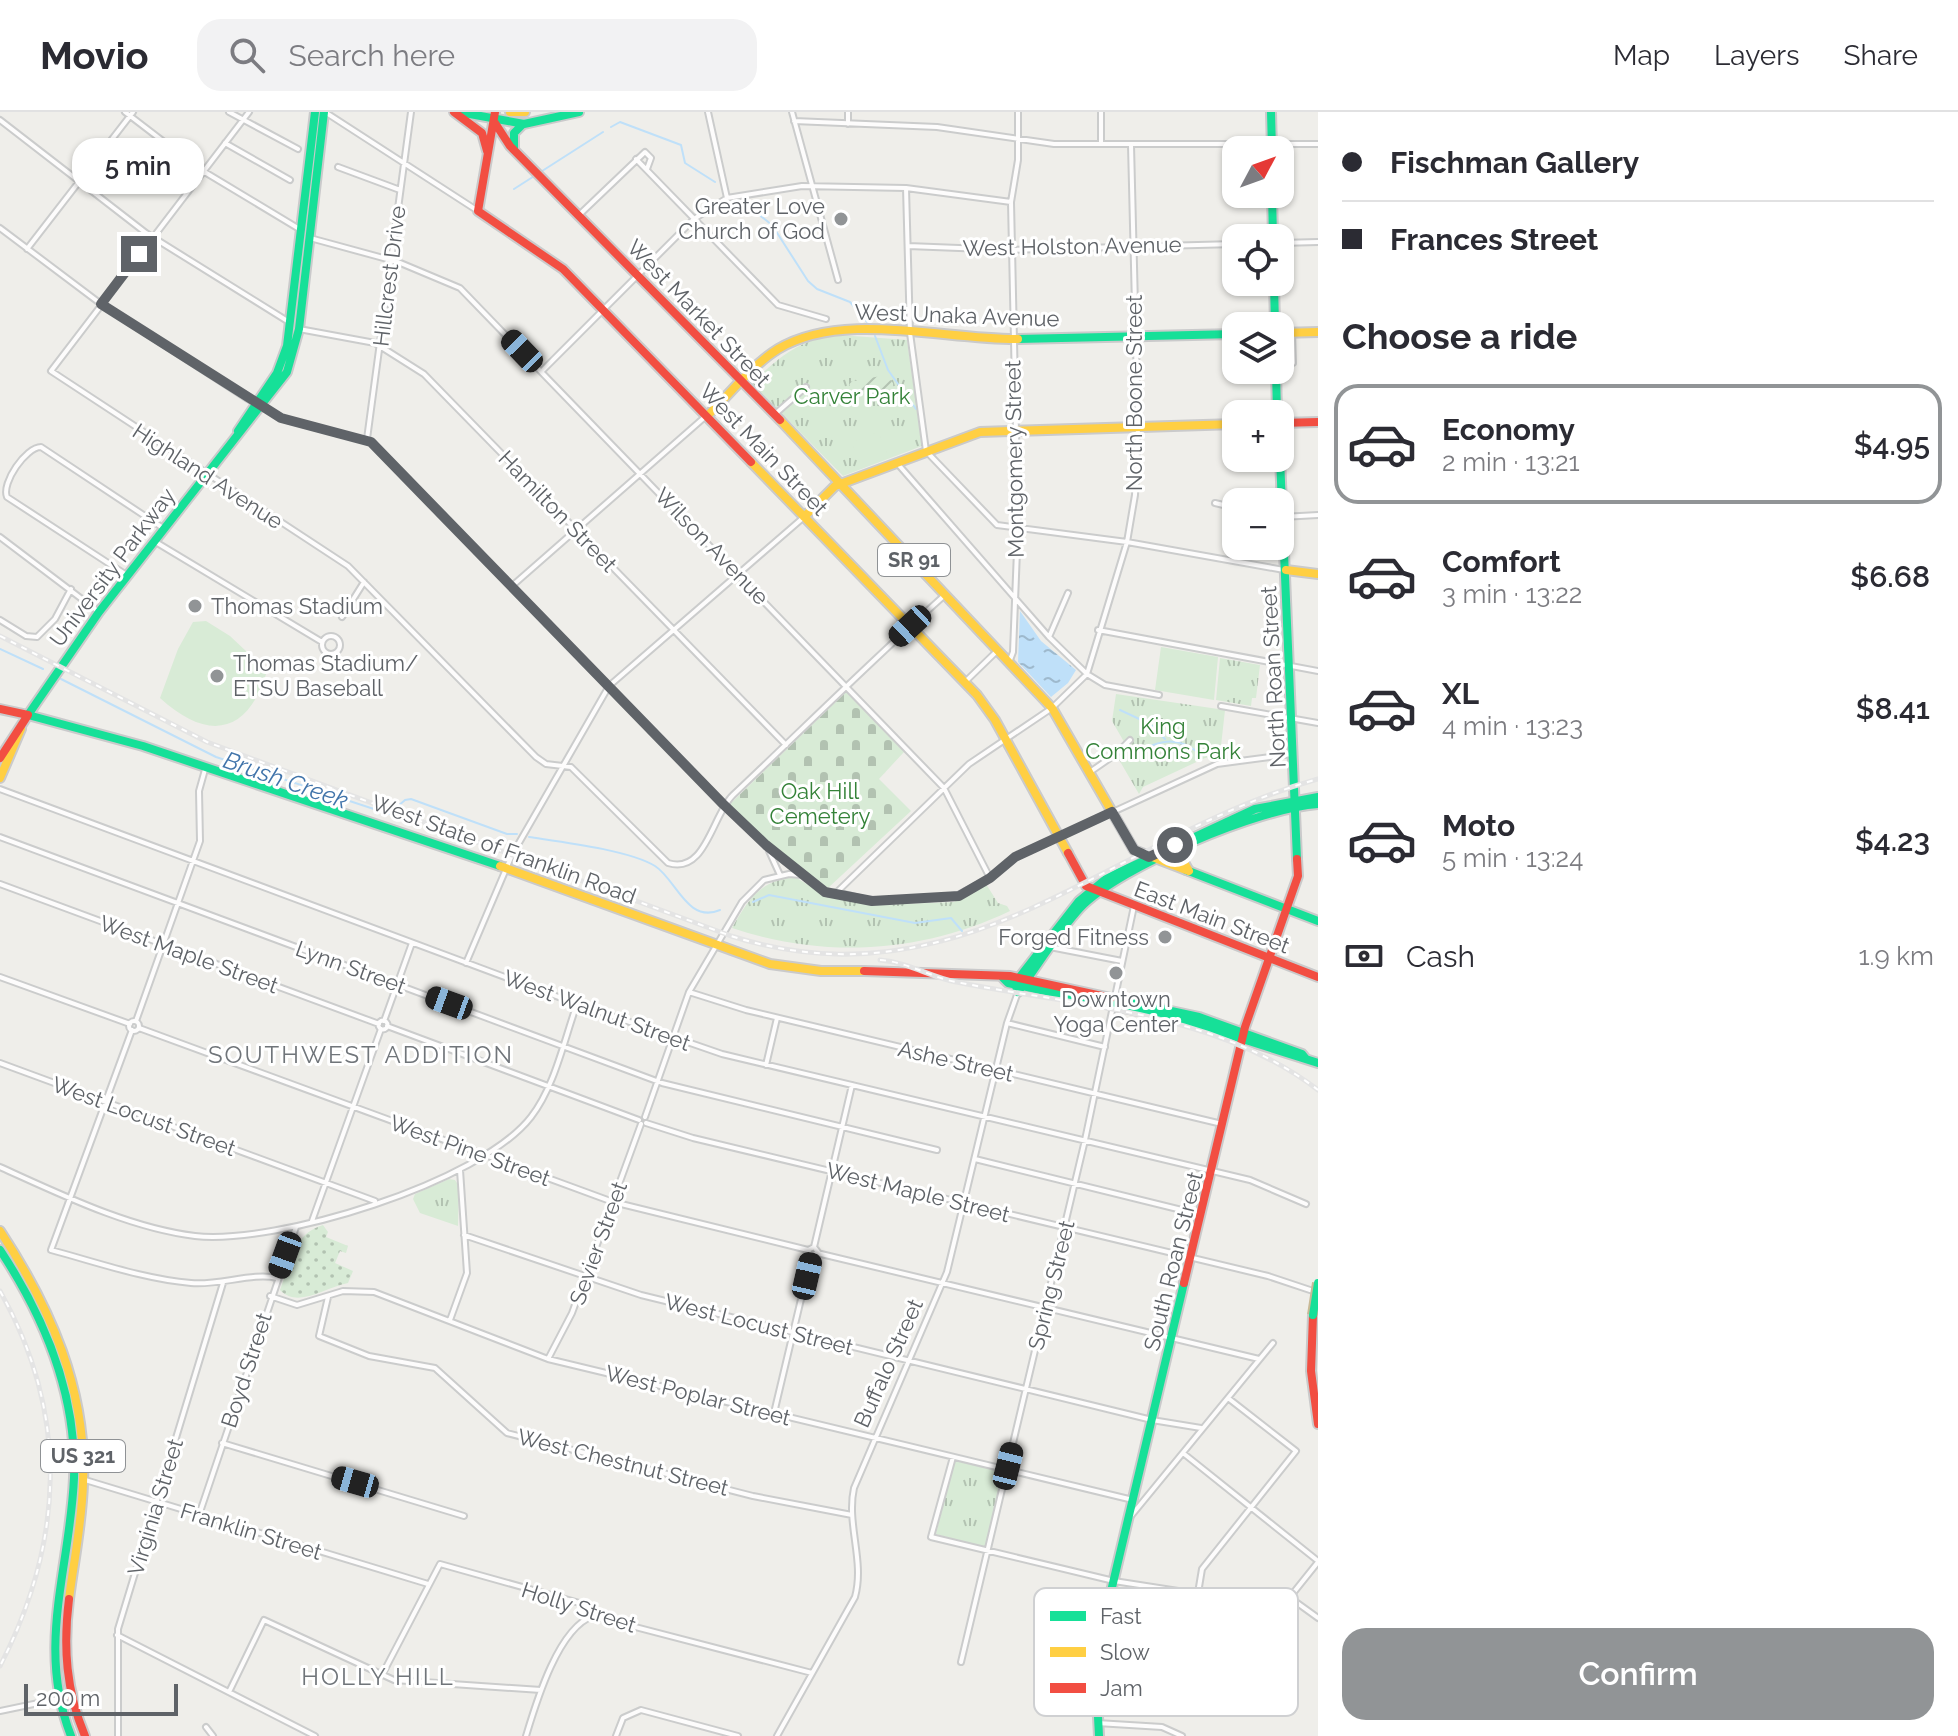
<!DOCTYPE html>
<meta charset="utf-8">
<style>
body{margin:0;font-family:Raleway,sans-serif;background:#f2f2f3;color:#2b2b33;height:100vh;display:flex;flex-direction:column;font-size:30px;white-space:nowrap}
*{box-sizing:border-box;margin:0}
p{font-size:26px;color:#7c7c81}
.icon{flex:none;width:44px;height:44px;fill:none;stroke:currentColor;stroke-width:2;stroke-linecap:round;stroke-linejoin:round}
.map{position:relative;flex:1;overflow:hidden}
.sheet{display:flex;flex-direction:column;background:#fff;width:640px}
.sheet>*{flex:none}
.top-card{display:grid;align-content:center;height:176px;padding:0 24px;background:#fff}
.needle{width:52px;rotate:49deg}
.fabs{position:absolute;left:1222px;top:24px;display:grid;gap:16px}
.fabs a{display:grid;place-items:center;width:72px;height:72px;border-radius:16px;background:#fff;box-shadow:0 2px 6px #0004;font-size:40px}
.scale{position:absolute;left:24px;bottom:20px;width:154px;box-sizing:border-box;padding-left:8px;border:4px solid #5f6368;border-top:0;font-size:22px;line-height:28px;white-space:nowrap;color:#5f6368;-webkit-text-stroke:6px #fff;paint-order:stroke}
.end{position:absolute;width:36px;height:36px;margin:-18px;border:10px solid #5f6368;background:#fff;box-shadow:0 0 0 4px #fff}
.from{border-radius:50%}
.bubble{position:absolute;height:56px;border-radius:24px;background:#fff;box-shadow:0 2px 6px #0004;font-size:26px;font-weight:600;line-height:56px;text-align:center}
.car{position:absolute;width:24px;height:48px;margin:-24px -12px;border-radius:10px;box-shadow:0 0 6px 2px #0007;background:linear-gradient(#222 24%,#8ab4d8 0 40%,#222 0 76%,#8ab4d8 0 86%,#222 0)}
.top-card b{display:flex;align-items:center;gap:28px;height:76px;font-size:30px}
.top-card b+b{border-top:2px solid #e1e1e2}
.top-card i{width:20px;height:20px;background:#2b2b33}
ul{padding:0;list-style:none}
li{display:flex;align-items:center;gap:24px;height:120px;margin:0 16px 12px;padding:0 8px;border:4px solid transparent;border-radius:24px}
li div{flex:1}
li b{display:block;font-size:30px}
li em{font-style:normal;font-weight:600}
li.current{border-color:#919496}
li>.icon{width:72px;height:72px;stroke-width:1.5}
h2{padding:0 24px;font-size:36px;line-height:96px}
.pay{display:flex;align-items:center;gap:20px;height:88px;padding:0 24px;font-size:30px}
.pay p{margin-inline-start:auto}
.button{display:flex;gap:16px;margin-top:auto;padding:16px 24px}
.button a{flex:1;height:92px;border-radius:24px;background:#919496;color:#fff;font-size:32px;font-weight:600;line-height:92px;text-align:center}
header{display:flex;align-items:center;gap:48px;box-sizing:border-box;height:112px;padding:0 40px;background:#fff;border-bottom:2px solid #e1e1e2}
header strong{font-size:38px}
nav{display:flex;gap:44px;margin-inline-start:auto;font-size:28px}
.search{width:560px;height:72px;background:#f2f2f3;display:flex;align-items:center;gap:20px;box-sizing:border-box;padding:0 28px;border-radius:24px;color:#7c7c81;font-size:30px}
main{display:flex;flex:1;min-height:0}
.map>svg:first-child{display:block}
.grass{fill:url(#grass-dots)}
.cemetery{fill:url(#cemetery-stones)}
.park{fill:url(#park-tufts)}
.garden{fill:url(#garden-furrows)}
.pitch{fill:#d8ebd6}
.water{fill:url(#water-ripples)}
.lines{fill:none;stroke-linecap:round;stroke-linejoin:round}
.stream{stroke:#bfe0f9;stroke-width:2}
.street-casing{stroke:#cbcccc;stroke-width:8}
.fast-casing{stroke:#cacacb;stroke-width:12}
.slow-casing{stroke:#cacacb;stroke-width:12}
.jam-casing{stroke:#cacacb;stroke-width:12}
.street{stroke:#fdfcfc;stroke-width:4}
.fast{stroke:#16e098;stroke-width:8}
.slow{stroke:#ffcf43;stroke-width:8}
.jam{stroke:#f24e42;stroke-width:8}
.rail-casing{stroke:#e4e4e4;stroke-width:5}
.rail{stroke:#fff;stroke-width:2;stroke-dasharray:6;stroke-linecap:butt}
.fast-bridge-casing{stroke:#c8b996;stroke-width:12;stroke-linecap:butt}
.fast-bridge{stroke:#16e098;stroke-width:8}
.route{stroke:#5f6368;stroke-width:10}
.poi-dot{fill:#919496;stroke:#fff;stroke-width:3}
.labels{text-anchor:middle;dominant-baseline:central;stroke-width:6;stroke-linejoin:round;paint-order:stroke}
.shield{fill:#fff;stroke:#8f9295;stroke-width:2}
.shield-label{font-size:20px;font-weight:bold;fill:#5f6368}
.poi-label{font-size:22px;fill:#5f6368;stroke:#fff;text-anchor:end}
.street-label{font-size:22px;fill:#5f6368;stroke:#fff}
.park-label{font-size:22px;fill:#348238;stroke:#fff}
.water-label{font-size:24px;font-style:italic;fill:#4174aa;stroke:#fff}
.neighbourhood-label{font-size:24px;letter-spacing:2px;fill:#70757a;stroke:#fff}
.key{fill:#fff;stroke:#cfd0d2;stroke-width:2}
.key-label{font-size:22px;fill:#5f6368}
</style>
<header>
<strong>Movio</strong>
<div class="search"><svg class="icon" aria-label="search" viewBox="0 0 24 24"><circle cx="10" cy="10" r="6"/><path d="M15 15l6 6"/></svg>Search here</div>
<nav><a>Map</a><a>Layers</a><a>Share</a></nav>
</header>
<main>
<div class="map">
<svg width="1318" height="1624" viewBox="0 0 1318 1624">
<defs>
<pattern id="grass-dots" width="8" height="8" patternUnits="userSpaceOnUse" patternTransform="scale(2)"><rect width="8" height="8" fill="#d8ebd6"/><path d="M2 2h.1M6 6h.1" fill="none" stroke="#b2c2b1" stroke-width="1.8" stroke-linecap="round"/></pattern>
<pattern id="cemetery-stones" width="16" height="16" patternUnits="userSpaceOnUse" patternTransform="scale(2)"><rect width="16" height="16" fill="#d8ebd6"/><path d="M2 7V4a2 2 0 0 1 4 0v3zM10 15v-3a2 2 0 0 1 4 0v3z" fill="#b2c2b1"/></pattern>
<pattern id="park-tufts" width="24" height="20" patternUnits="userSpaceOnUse" patternTransform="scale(2)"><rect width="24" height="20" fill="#d8ebd6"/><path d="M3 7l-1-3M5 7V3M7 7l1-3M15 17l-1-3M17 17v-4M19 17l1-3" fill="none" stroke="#b2c2b1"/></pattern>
<pattern id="garden-furrows" width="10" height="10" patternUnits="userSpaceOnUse" patternTransform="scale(2)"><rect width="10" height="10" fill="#d8ebd6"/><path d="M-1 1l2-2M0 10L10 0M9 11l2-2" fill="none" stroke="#b2c2b1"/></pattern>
<pattern id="water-ripples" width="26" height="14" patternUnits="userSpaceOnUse" patternTransform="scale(2)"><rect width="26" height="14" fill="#bfe0f9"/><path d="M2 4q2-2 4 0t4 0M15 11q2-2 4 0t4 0" fill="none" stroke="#9eb9cd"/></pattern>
</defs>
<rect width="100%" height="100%" fill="#efeeea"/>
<path class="grass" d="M323,1113L328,1120L326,1125L348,1134L346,1141L340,1139L335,1151L353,1159L348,1171C326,1175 298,1197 280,1178C290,1151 293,1122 323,1113Z"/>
<path class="cemetery" d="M846,580L904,640L879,667L911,699L828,776L779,740L730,692Z"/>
<path class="park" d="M840,223L907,228L922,334L843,364L752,271C779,245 801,226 840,223Z
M1220,546L1260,553L1256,586H1252L1251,594L1216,588Z
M1116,582L1225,598L1220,643L1205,646L1143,675L1139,682L1118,646L1127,635L1112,609Z
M795,765L827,784L873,793L954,790L986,772L998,791L1007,794L1010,799C922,841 824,847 732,816C748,788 760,768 795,765Z
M449,1067L455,1068L459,1074L458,1114L420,1101L413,1087L415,1082Z
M958,1348L1003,1360L985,1436L936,1422L953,1352Z"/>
<path class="garden" d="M886,263L893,271L894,285L858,293L852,287L849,270Z"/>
<path class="pitch" d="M879,320L888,345L861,355L852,330Z
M206,509L230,524L267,559C248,624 207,629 160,586L178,537L193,510Z
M1161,535L1218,545L1214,588L1155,578Z"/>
<path class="water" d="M1020,499L1041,529L1076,558L1068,571L1051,585L1018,550Z"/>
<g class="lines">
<path class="stream" d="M611,15L620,10L681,33L685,51L715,70
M514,77L603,20
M742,89L772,113L808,169L817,177L850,190L869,212
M875,224L888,258L916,297
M0,537L43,557
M61,567L216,645L389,702L405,688L411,687L507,722H517
M1120,598L1150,612L1165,627
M1129,644C1156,630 1177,620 1202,644
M529,725C562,730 629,738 655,754C676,767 687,812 720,798
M753,790L769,783L915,811L951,806L962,819"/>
<g class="street-casing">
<path id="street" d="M125,0L198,56L301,118
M229,0L298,37
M249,0L51,259L348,454L536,645L546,652L571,655L668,751C706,763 712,703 733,683C804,616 873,547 946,482
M325,0L478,99
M708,0L727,86
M792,0L838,168
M0,8L146,121L289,210
M794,9L937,15L1054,32H1318
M848,12V0
M225,31L290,68
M1101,32V0
M636,47L778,193L826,207
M338,55L400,78
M906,76L910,221L926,339L997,413L1127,430L1284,458
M578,104L645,40L651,46L647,57
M0,116L101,192L246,286L286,308L371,330L723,692L766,733L829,782L837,780L872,789L954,785L990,766L1015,745L1217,652L1292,642
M310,126L398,150L460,176L944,676L990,766
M1280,131L1318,130
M908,134L1010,138L1236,132
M27,137L133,0
M299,217L375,231L424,262L786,633
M1292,221L1293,251
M542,259L694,107L727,86L802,74L906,76L1011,90
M774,303L806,275
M367,327L411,0
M897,351L1049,525L1087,562L1105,573L1159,583
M1215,391L1236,396
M1282,405L1318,403
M0,425L99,500
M154,429L322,530
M128,464L7,385C1,371 26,335 41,335L163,416
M512,474L706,304
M342,505L364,470
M0,508L26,524L37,525L55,507L71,477
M1098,518L1318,559
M322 533a9 9 0 1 1 18 0a9 9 0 1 1-18 0Z
M1049,525L1068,481
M1010,548L1013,540L1018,413L1011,90L1018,48V0
M965,570L998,538
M1221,594L1318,611
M1090,660L1116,642L1130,628
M0,677L572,890L722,942L1250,1068L1306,1092
M0,725L662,971L937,1038
M769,739L780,763
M0,772L379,912
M837,780L969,652L1052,596L1087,562L1127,430L1135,383L1138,315L1131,33
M1050,835L1122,849
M466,851L512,743L609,574L804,405
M0,865L130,912
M689,880L746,898L1222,1012
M378.5 913a4.5 4.5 0 1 1 9 0a4.5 4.5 0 1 1-9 0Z
M136,909L200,729L199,679L206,654
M384,909L412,831
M129 914a5 5 0 1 1 10 0a5 5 0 1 1-10 0Z
M1007,911L1105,935
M387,914L639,1008
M139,916L613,1090L808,1138
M132,918L51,1138C96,1150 144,1167 191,1171C218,1174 253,1160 277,1166
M0,951L375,1089
M766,953L777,906
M645,1005L689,880L742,790L764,768L789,762L801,763
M646,1011L693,1026L1268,1164L1316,1180
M975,1047L1202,1103
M0,1055C60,1082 129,1116 195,1124C276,1133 480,1071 531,1005C555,974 564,928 577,892
M312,1109L381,917
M464,1123L641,1183L1152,1308L1201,1316
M814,1135L852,973
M817,1141L1259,1247
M270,1184L297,1193L343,1179L374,1180L548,1247L1133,1388
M328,1185L319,1224L369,1244L435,1256L507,1321L753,1384L852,1403
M450,1208L467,1161L460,1058
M548,1247L572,1201L641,1012
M774,1301L811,1145L808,1138L814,1135L818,1140L811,1145
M222,1331L464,1404
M1183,1341L1318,1449
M953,1345L931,1425L1114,1469L1282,1495L1318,1450
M82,1367L428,1472
M199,1403L296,1115
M1131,1404L1273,1231
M1198,1481L1202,1457L1296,1339L1228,1286
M1289,1485L1318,1506
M117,1523L315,1624
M961,1550L1085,1028L1134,794
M382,1563L440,1452L583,1492L593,1504L812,1561
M229,1580L264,1508L394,1568L541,1578
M0,1599L67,1585
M1097,1611L1162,1615L1182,1624
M206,1615L213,1624
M118,1624V1517L223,1171
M526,1624C536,1591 558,1516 593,1504
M616,1624L623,1606L641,1598L738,1624
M777,1624L855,1485C865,1449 846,1412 854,1376L947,1160L1007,911L1018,880"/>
</g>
<g class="fast-casing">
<path id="fast" d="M459,0L524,12L579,0
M1271,0L1272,38
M514,37V21L522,13
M1272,82L1273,126
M1274,170L1275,214
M1018,227L1236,222
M1276,258L1277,302
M238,319L277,261L287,234L315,0
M1280,346L1297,747
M28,603L143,634L500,754
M28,603L99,500L287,260L299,217L324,0
M1186,758L1318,809
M1003,866L1008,871L1189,910L1318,951
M1019,866L1079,789L1107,766L1255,697L1318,685
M1015,872L1018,880C1038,853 1057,821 1080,796C1120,754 1260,696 1318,692
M1111,886L1199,905L1302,942L1306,947
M0,1138C45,1206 77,1283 74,1366C70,1457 36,1534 71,1624
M1099,1624L1095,1547L1184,1171"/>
</g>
<g class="slow-casing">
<path id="slow" d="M510,0H525
M1280,221L1318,220
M707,304C729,283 752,253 778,237C843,198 945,228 1018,227
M780,308L1052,596L1134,738L1186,758
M751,350L977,583L995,608L1068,741
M804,405L835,374L980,320L1236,312
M1286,458L1318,462
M0,666L21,617
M1184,734L1182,747L1189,759
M500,754L770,852L821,859H864
M0,1119C50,1195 87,1278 83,1371C82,1410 74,1448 69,1487"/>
</g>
<g class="jam-casing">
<path id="jam" d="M454,0L482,21L487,39
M495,0L478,99L563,157L751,350
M495,11L510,34L780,308
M1280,311L1318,310
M0,597L28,603L0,646
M1068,741L1086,774L1318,865
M864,859L1010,864L1111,886
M1184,1171L1245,915L1298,764L1297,747
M1313,1203L1311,1259L1318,1312
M69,1487C63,1535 66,1579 85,1624"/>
</g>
<use href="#street" class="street"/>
<use href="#fast" class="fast"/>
<use href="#slow" class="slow"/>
<use href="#jam" class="jam"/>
<g class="rail-casing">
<path id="rail" d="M0,524L207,630L731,824C965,898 1108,726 1318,667
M880,848C908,850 930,865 956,870C1077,894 1217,900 1318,978
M0,1179C70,1303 64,1430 0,1554"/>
</g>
<use href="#rail" class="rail"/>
<g class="fast-bridge-casing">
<path id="fast-bridge" d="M1313,1203L1318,1171"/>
</g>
<use href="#fast-bridge" class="fast-bridge"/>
</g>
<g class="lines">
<path class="route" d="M139,142L101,192L281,306L371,330L723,692L766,733L825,780L872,789L959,784L990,766L1015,745L1112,700L1134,738L1149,745L1175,733"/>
</g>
<g class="poi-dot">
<circle cx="841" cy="107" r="8"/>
<circle cx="195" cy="494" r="8"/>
<circle cx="217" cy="564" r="8"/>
<circle cx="1165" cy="825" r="8"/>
<circle cx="1116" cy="861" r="8"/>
</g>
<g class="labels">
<g class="shield">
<rect x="878" y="432" width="72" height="32" rx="6"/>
<rect x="41" y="1328" width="84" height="32" rx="6"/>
</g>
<g class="shield-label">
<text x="914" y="448">SR 91</text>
<text x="83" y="1344">US 321</text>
</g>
<g class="poi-label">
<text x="825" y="94">Greater Love<tspan x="825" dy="25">Church of God</tspan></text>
<text x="211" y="494" text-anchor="start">Thomas Stadium</text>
<text x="233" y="551" text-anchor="start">Thomas Stadium/<tspan x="233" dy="25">ETSU Baseball</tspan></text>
<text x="1149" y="825">Forged Fitness</text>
<text x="1116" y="887" text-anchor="middle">Downtown<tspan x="1116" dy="25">Yoga Center</tspan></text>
</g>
<g class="street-label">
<text transform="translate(1072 134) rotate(-1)">West Holston Avenue</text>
<text transform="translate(389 164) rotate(-83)">Hillcrest Drive</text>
<text transform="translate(699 201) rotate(46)">West Market Street</text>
<text transform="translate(957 203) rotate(2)">West Unaka Avenue</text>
<text transform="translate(1134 281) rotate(-90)">North Boone Street</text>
<text transform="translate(764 337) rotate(46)">West Main Street</text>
<text transform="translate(1014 347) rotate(-91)">Montgomery Street</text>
<text transform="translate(208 364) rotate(33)">Highland Avenue</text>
<text transform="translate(558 399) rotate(46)">Hamilton Street</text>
<text transform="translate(712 434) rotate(46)">Wilson Avenue</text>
<text transform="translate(112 455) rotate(-53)">University Parkway</text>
<text transform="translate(1273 565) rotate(-93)">North Roan Street</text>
<text transform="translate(504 737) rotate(20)">West State of Franklin Road</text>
<text transform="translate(1212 805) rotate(21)">East Main Street</text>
<text transform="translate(189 842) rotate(20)">West Maple Street</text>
<text transform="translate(351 855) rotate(20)">Lynn Street</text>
<text transform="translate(597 898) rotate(20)">West Walnut Street</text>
<text transform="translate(956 949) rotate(13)">Ashe Street</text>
<text transform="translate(144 1004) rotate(20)">West Locust Street</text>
<text transform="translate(470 1038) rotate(20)">West Pine Street</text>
<text transform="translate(918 1080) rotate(14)">West Maple Street</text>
<text transform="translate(598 1131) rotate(-70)">Sevier Street</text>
<text transform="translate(1173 1149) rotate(-76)">South Roan Street</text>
<text transform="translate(1051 1173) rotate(-76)">Spring Street</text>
<text transform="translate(759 1212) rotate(14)">West Locust Street</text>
<text transform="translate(888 1251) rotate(-66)">Buffalo Street</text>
<text transform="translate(246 1258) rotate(-72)">Boyd Street</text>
<text transform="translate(698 1283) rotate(14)">West Poplar Street</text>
<text transform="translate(623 1350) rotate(14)">West Chestnut Street</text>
<text transform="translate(155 1395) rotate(-73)">Virginia Street</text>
<text transform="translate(251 1419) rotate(17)">Franklin Street</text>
<text transform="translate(579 1495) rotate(18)">Holly Street</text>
</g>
<g class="park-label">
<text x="852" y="284">Carver Park</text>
<text x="1163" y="614">King<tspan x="1163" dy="25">Commons Park</tspan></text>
<text x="820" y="679">Oak Hill<tspan x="820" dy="25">Cemetery</tspan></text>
</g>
<g class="water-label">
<text transform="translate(286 668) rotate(19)">Brush Creek</text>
</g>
<g class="neighbourhood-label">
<text x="361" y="942">SOUTHWEST ADDITION</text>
<text x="378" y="1564">HOLLY HILL</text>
</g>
</g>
<rect x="1034" y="1476" width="264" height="128" rx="12" class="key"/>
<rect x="1050" y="1499" width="36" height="10" fill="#16e098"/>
<rect x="1050" y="1535" width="36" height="10" fill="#ffcf43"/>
<rect x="1050" y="1571" width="36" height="10" fill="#f24e42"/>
<g class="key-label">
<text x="1100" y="1512">Fast</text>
<text x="1100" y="1548">Slow</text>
<text x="1100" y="1584">Jam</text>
</g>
</svg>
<div class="fabs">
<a><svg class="needle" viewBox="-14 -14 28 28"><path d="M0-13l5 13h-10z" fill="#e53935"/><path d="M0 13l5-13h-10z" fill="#7c7c81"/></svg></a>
<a><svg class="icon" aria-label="locate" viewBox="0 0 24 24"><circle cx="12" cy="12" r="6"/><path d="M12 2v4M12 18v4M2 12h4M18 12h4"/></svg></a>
<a><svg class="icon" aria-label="layers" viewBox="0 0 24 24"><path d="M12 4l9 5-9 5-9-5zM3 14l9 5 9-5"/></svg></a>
<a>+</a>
<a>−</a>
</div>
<div class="scale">200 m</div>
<i class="end from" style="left:1175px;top:733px"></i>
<i class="end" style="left:139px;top:142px"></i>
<div class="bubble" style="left:72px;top:26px;width:132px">5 min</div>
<i class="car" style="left:522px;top:239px;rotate:316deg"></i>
<i class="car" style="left:910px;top:514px;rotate:227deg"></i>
<i class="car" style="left:449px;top:891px;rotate:290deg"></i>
<i class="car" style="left:285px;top:1143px;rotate:200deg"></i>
<i class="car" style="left:807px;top:1164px;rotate:13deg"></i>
<i class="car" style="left:1008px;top:1354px;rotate:14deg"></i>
<i class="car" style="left:355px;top:1370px;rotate:286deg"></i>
</div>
<section class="sheet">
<div class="top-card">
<b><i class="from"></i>Fischman Gallery</b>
<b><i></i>Frances Street</b>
</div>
<h2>Choose a ride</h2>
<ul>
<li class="current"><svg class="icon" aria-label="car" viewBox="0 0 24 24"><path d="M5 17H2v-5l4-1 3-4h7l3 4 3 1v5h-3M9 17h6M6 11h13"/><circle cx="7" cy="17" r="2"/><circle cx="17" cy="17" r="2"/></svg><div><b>Economy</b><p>2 min · 13:21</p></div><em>$4.95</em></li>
<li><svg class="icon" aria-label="car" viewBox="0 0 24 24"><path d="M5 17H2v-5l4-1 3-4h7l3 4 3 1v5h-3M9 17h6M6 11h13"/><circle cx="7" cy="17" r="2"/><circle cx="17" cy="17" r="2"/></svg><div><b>Comfort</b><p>3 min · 13:22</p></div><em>$6.68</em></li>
<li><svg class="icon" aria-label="car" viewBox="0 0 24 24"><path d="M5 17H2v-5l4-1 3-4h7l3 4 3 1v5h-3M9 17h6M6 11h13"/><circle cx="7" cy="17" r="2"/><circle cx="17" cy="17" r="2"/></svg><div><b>XL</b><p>4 min · 13:23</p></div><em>$8.41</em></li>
<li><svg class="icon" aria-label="car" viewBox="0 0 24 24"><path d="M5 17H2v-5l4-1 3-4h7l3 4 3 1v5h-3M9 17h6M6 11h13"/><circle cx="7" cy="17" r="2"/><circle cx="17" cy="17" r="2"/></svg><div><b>Moto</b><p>5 min · 13:24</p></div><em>$4.23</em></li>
</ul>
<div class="pay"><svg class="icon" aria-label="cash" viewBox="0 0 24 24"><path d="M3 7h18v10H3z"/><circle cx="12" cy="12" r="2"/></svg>Cash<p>1.9 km</p></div>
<div class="button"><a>Confirm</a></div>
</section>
</main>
